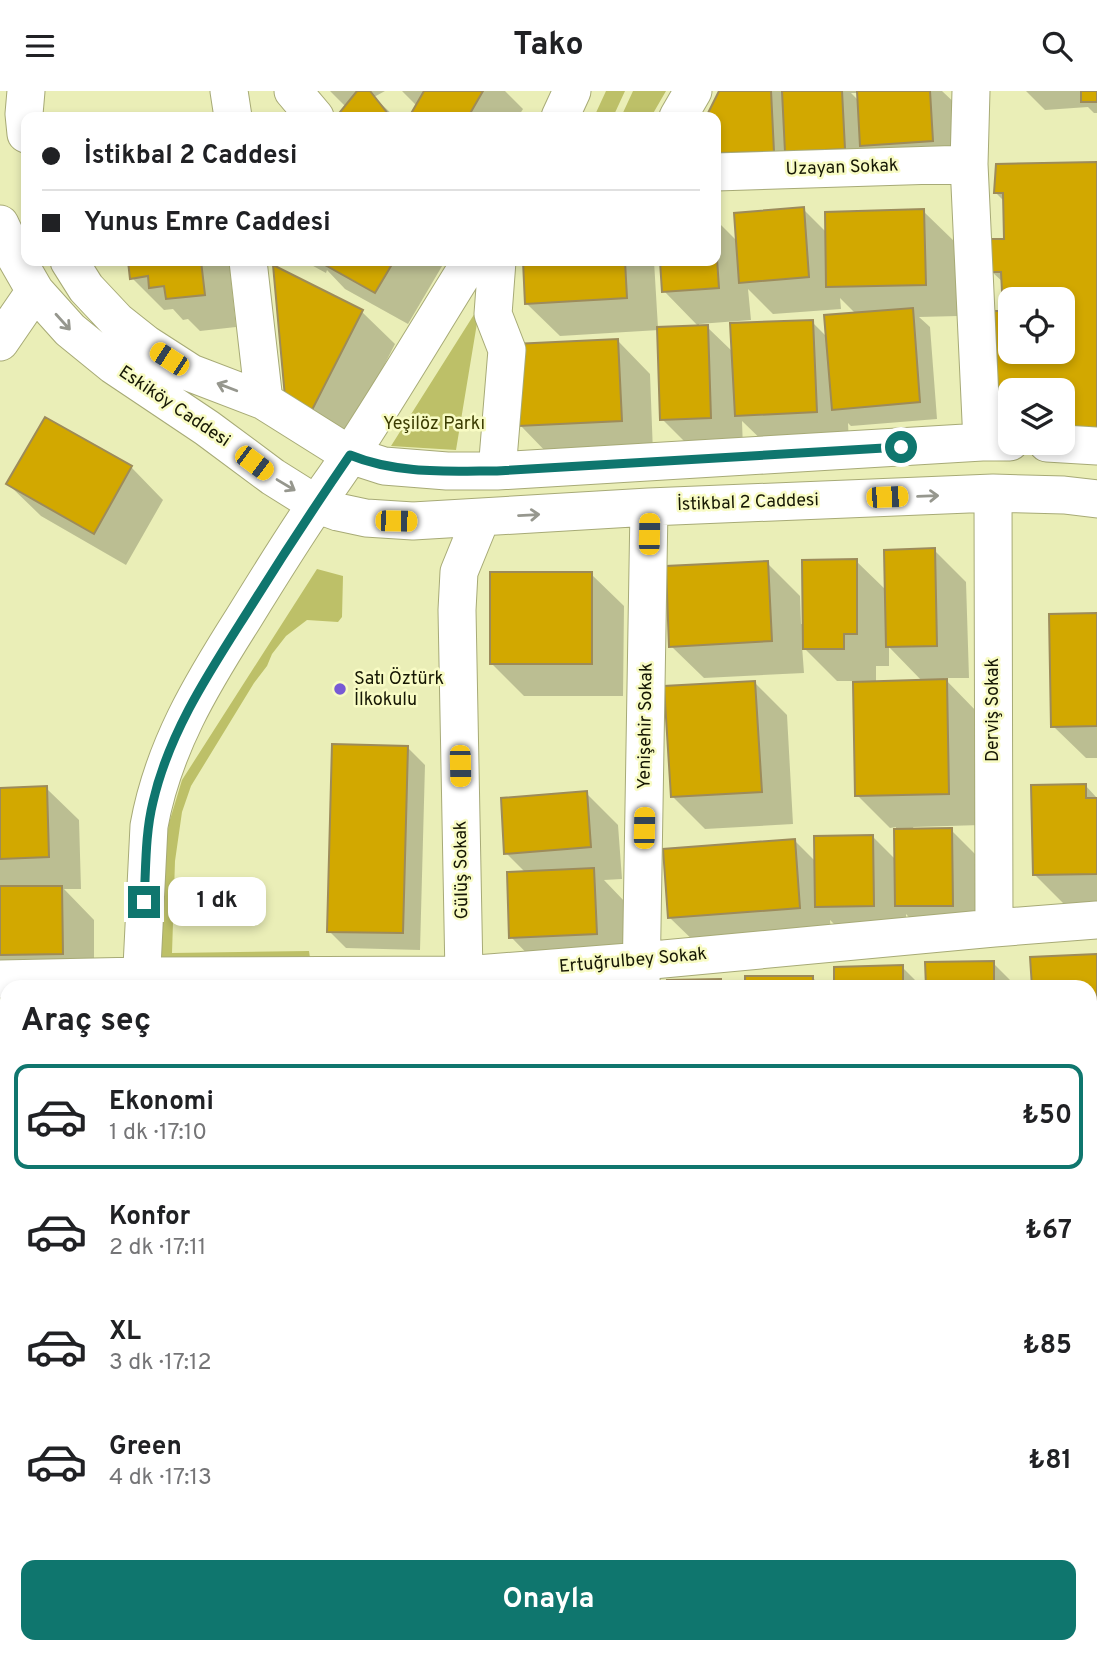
<!DOCTYPE html>
<html lang="tr">
<meta charset="utf-8">
<style>
body{margin:0;font-family:Overpass,sans-serif;background:#f2f2f2;color:#202124;height:100vh;display:flex;flex-direction:column;font-size:26px;white-space:nowrap}
*{box-sizing:border-box;margin:0}
p{font-size:23px;color:#757577}
.icon{flex:none;width:38px;height:38px;fill:none;stroke:currentColor;stroke-width:2;stroke-linecap:round;stroke-linejoin:round}
.map{position:relative;flex:1;overflow:hidden}
.side{position:absolute;left:0px;top:889px;width:1097px;height:674px;display:flex;flex-direction:column;background:#fff;border-radius:21px 21px 0 0;box-shadow:0 4px 10px #0003}
.side>*{flex:none}
.banner{position:absolute;left:21px;top:21px;width:700px;height:154px;border-radius:14px;box-shadow:0 4px 10px #0003;display:grid;align-content:center;height:154px;padding:0 21px;background:#fff}
.controls{position:absolute;left:998px;top:196px;display:grid;gap:14px}
.controls a{display:grid;place-items:center;width:77px;height:77px;border-radius:14px;background:#fff;box-shadow:0 4px 10px #0003;font-size:35px}
.end{position:absolute;width:32px;height:32px;margin:-16px;border:9px solid #0f766e;background:#fff;box-shadow:0 0 0 4px #fff}
.from{border-radius:50%}
.bubble{position:absolute;height:49px;border-radius:14px;background:#fff;box-shadow:0 4px 10px #0003;font-size:23px;font-weight:700;line-height:49px;text-align:center}
.car{position:absolute;width:21px;height:42px;margin:-21px -10px;border-radius:9px;box-shadow:0 0 5px 2px #0007;background:linear-gradient(#f5c518 24%,#345 0 40%,#f5c518 0 76%,#345 0 86%,#f5c518 0)}
.banner b{display:flex;align-items:center;gap:24px;height:66px;font-size:26px}
.banner b+b{border-top:2px solid #e0e0e0}
.banner i{width:18px;height:18px;background:#202124}
ul{padding:0;list-style:none}
li{display:flex;align-items:center;gap:21px;height:105px;margin:0 14px 10px;padding:0 7px;border:4px solid transparent;border-radius:14px}
li div{flex:1}
li b{display:block;font-size:26px}
li em{font-style:normal;font-weight:700}
li.active{border-color:#0f766e}
li>.icon{width:63px;height:63px;stroke-width:1.5}
h2{padding:0 21px;font-size:32px;line-height:84px}
.button{display:flex;gap:14px;margin-top:auto;padding:14px 21px}
.button a{flex:1;height:80px;border-radius:14px;background:#0f766e;color:#fff;font-size:28px;font-weight:700;line-height:80px;text-align:center}
header{display:flex;justify-content:space-between;align-items:center;height:91px;padding:0 21px;background:#fff;font-size:32px;font-weight:700}
.map>svg:first-child{display:block}
.green{fill:#bdc068}
.shadow{fill:#0003;fill-rule:evenodd}
.building{fill:#d2a800;stroke:#9d8b5a;stroke-width:2;fill-rule:evenodd}
.lines{fill:none;stroke-linecap:round;stroke-linejoin:round}
.minor-casing{stroke:#a7aa76;stroke-width:39}
.minor{stroke:#fff;stroke-width:37}
.oneway{stroke:#96978e}
.route{stroke:#0f766e;stroke-width:9}
.poi-dot{fill:#785ad4;stroke:#f8fbc4;stroke-width:2.5}
.labels{text-anchor:middle;dominant-baseline:central;stroke-width:5;stroke-linejoin:round;paint-order:stroke}
.street-label{font-size:18px;fill:#161704;stroke:#f8fbc4}
.park-label{font-size:18px;fill:#3b3c02;stroke:#f8fbc4}
.poi-label{font-size:18px;fill:#161704;stroke:#f8fbc4;text-anchor:start}
</style>
<header><svg class="icon" aria-label="menu" viewBox="0 0 24 24"><path d="M4 6h16M4 12h16M4 18h16"/></svg>Tako<svg class="icon" aria-label="search" viewBox="0 0 24 24"><circle cx="10" cy="10" r="6"/><path d="M15 15l6 6"/></svg></header>
<div class="map">
<svg width="1097" height="1562" viewBox="0 0 1097 1562">
<rect width="100%" height="100%" fill="#eaeeb7"/>
<path class="green" d="M606,0H625L613,26H594Z
M633,0H666L651,26H621Z
M480,214L456,359L391,355Z
M317,478L343,485L342,526L338,531L307,529L286,545L272,563L267,575L254,592L191,695L182,721L175,770L172,862L309,860L310,867L159,871L163,772L169,732L182,689Z
M648,1556H820V1562H648Z"/>
<path class="shadow" d="M330,0H385L374,6L395,26H339L346,16Z
M402,0H505L523,18L518,26H411L417,15Z
M721,0H942L961,18L965,81L716,89V26H708ZM851,2H859V10Z
M1026,0H1097V22H1094L1088,16L1045,19Z
M1097,73V348L1062,343V299H1010V333L1000,324L1005,222L1004,192L992,181L1006,149L1005,111L996,102ZM1010,208H1062V261H1010Z
M803,118L827,142L923,120L956,152L958,225L919,226L930,236L937,328L851,335L848,332L849,353L769,356L742,330L743,359L694,360L662,328L659,239L560,245L527,213L525,170H654L658,237L707,236L734,262L812,231L827,246L856,223L840,207L841,218L773,223L748,198L751,229L699,233V236L664,200L661,170H716V129L738,151Z
M130,170H229L236,236L200,240L188,228L183,229L173,218L164,219L132,187Z
M304,170H445L408,233L345,198L327,179L326,182Z
M275,177L362,221L395,253L345,351L286,305Z
M618,250L650,283L653,362L552,367L520,334Z
M131,376L163,409L126,474L41,425L8,393Z
M934,459L966,491L969,587H944L979,623L981,734L913,736L914,739H951L983,771L984,846L929,847L906,823V847L849,848L830,829L832,849L702,858L669,826L795,750L816,771L872,745L896,769V736L890,737L857,704L855,590H837L802,555L804,582L704,587L671,555L767,472L800,505L801,533H804L856,470L887,500ZM889,556L923,591L876,592V575H889Z
M591,483L624,515L623,605H524L491,572Z
M1097,524V667H1086L1053,635Z
M755,592L787,624L793,733L705,738L673,706Z
M407,656L425,674L420,859L346,857L329,840Z
M1085,694L1097,707V815L1067,816L1035,784Z
M46,697L79,729L81,798H64L94,829V895L0,896V699Z
M586,702L618,734L622,788L604,789L626,812L629,875L543,879L511,846L526,782L506,762Z
M1097,864V969H1090V896H1033Z
M993,872L1017,896H927Z
M902,876L922,896H836Z
M812,886L822,896H747Z
M0,932L7,939V1556H28L34,1562H0Z
M1090,995L1097,1002V1086L1090,1087Z
M1090,1149H1097L1096,1244H1090Z
M1090,1269L1097,1276V1363H1090Z
M1090,1431L1094,1512H1090Z
M132,1556H344L350,1562H130Z
M528,1556H611V1562H534Z
M672,1556H793V1562H678Z
M872,1556H980L981,1562H873Z
M987,1556H1090V1562H987Z"/>
<path class="building" d="M357,0H370L389,24L388,26H336Z
M424,0H483L468,26H409Z
M719,0H771L774,61L716,62V26H706Z
M782,0H842L845,58L785,61Z
M857,0H930L933,50L860,55Z
M1081,0H1097V11H1081Z
M1097,71V339L1062,334V299H1010V326L999,324L994,220H1003L1001,181H990L989,148H1004L1003,102H994L996,73ZM1010,208H1062V261H1010Z
M804,116L809,186L739,192L734,122Z
M924,118L926,194L826,196L825,121Z
M716,153L719,197L662,201L660,170H716Z
M128,170H201L205,204L166,208L164,195L149,197L148,185L130,188Z
M318,170H394L375,202Z
M523,170H625L627,207L525,213Z
M273,174L363,219L312,319L285,306Z
M913,217L920,311L832,319L824,224Z
M813,229L817,321L735,325L730,232Z
M708,234L711,327L660,329L657,236Z
M618,248L622,330L518,335L514,253Z
M45,326L132,375L94,443L6,393Z
M935,457L937,555L886,556L884,459Z
M857,468V543H844V558H803L802,469Z
M768,470L772,550L669,556L666,475Z
M490,481H592V573H490Z
M1097,522V635L1051,636L1049,523Z
M947,588L949,703L855,705L853,591Z
M755,590L762,701L671,706L664,595Z
M332,653L408,655L403,842L327,841Z
M1086,693V707H1097V783L1033,784L1031,694Z
M47,695L49,766L0,768V697Z
M587,700L591,756L504,763L501,707Z
M952,737L953,815H895L894,738Z
M873,744L874,815L815,816L814,745Z
M795,748L800,817L668,827L663,758Z
M594,777L597,843L509,847L507,781Z
M0,795H62L63,863L0,864Z
M1097,863V935L1090,936V896H1032L1030,866Z
M994,870V896H926L925,871Z
M903,874V896H834V876Z
M745,885H813V896H745Z
M721,888V896H667V889Z
M7,1010V1066H0V1011Z
M7,1083V1149H0V1084Z
M1097,1147V1220H1090V1148Z
M7,1163V1227L0,1228V1164Z
M0,1252H7V1304H0Z
M7,1319V1379H0V1320Z
M0,1405H7V1517H0Z
M1092,1515H1097V1562H1095Z
M7,1549V1556H23L24,1562H0V1550Z
M130,1556H219L217,1562H129Z
M250,1556H340L338,1562H248Z
M676,1556H764V1559H749V1562H725V1559H708V1562H690V1559H676Z
M871,1556H950V1562H871Z
M985,1556H1060V1562H986Z"/>
<g class="lines">
<g class="minor-casing">
<path id="minor" d="M26,0L24,23L26,43
M229,0L233,26
M293,0L315,26
M971,0L969,73L982,351
M560,26L572,0
M678,26L693,0
M716,81L969,73
M0,133L16,167L35,200L70,239L113,274L207,337L273,386L316,413L338,421L366,427L413,430L649,416L993,402L1064,404L1097,408
M69,170L86,197L117,230L146,253L191,282L264,310L350,364L384,375L447,380H497L982,351H1010
M248,170L264,310
M0,251L35,200
M1047,352L1097,355
M497,380L507,259L493,223L497,170
M993,402L994,837
M464,884L457,519L459,481L481,427
M0,888L141,885L464,884L642,870L994,837L1097,829
M641,895L649,416
M141,896L149,735C163,657 201,594 243,528C267,489 291,450 317,412C328,396 340,380 350,364C392,300 431,234 471,170
M1090,1102L1097,1101
M1090,1361H1097
M509,1556L529,1562
M841,1556L842,1562
M94,1562L95,1556
M622,1562V1556"/>
</g>
<use href="#minor" class="minor"/>
</g>
<defs><path id="oneway-shaft" d="M-6 0H5M1.5-3L5.5 0L1.5 3" fill="none" stroke-width="1.6" stroke-linecap="round" stroke-linejoin="round" transform="scale(1.75)"/></defs>
<g class="oneway">
<use href="#oneway-shaft" transform="translate(63 231) rotate(48)"/>
<use href="#oneway-shaft" transform="translate(227 296) rotate(-159)"/>
<use href="#oneway-shaft" transform="translate(286 394) rotate(31)"/>
<use href="#oneway-shaft" transform="translate(928 405) rotate(-2)"/>
<use href="#oneway-shaft" transform="translate(529 424) rotate(-3)"/>
</g>
<g class="lines">
<path class="route" d="M144,811C146,778 145,743 153,711C169,641 210,580 248,520C281,467 315,415 350,364C396,383 448,380 497,380L901,356"/>
</g>
<circle class="poi-dot" cx="340" cy="598" r="7"/>
<g class="labels">
<g class="street-label">
<text transform="translate(842 77) rotate(-2)">Uzayan Sokak</text>
<text transform="translate(174 316) rotate(34)">Eskiköy Caddesi</text>
<text transform="translate(748 412) rotate(-2)">İstikbal 2 Caddesi</text>
<text transform="translate(993 619) rotate(-90)">Derviş Sokak</text>
<text transform="translate(646 635) rotate(-89)">Yenişehir Sokak</text>
<text transform="translate(462 779) rotate(-91)">Gülüş Sokak</text>
<text transform="translate(633 870) rotate(-5)">Ertuğrulbey Sokak</text>
</g>
<g class="park-label">
<text x="434" y="333">Yeşilöz Parkı</text>
</g>
<g class="poi-label">
<text x="354" y="588">Satı Öztürk<tspan x="354" dy="21">İlkokulu</tspan></text>
</g>
</g>
</svg>
<div class="controls">
<a><svg class="icon" aria-label="locate" viewBox="0 0 24 24"><circle cx="12" cy="12" r="6"/><path d="M12 2v4M12 18v4M2 12h4M18 12h4"/></svg></a>
<a><svg class="icon" aria-label="layers" viewBox="0 0 24 24"><path d="M12 4l9 5-9 5-9-5zM3 14l9 5 9-5"/></svg></a>
</div>
<i class="end from" style="left:901px;top:356px"></i>
<i class="end" style="left:144px;top:811px"></i>
<div class="bubble" style="left:168px;top:786px;width:98px">1 dk</div>
<i class="car" style="left:169px;top:268px;rotate:303deg"></i>
<i class="car" style="left:254px;top:372px;rotate:127deg"></i>
<i class="car" style="left:887px;top:406px;rotate:88deg"></i>
<i class="car" style="left:396px;top:430px;rotate:91deg"></i>
<i class="car" style="left:649px;top:443px;rotate:1deg"></i>
<i class="car" style="left:460px;top:675px;rotate:179deg"></i>
<i class="car" style="left:644px;top:737px;rotate:1deg"></i>
<div class="banner">
<b><i class="from"></i>İstikbal 2 Caddesi</b>
<b><i></i>Yunus Emre Caddesi</b>
</div>
<section class="side">
<h2>Araç seç</h2>
<ul>
<li class="active"><svg class="icon" aria-label="car" viewBox="0 0 24 24"><path d="M5 17H2v-5l4-1 3-4h7l3 4 3 1v5h-3M9 17h6M6 11h13"/><circle cx="7" cy="17" r="2"/><circle cx="17" cy="17" r="2"/></svg><div><b>Ekonomi</b><p>1 dk · 17:10</p></div><em>₺50</em></li>
<li><svg class="icon" aria-label="car" viewBox="0 0 24 24"><path d="M5 17H2v-5l4-1 3-4h7l3 4 3 1v5h-3M9 17h6M6 11h13"/><circle cx="7" cy="17" r="2"/><circle cx="17" cy="17" r="2"/></svg><div><b>Konfor</b><p>2 dk · 17:11</p></div><em>₺67</em></li>
<li><svg class="icon" aria-label="car" viewBox="0 0 24 24"><path d="M5 17H2v-5l4-1 3-4h7l3 4 3 1v5h-3M9 17h6M6 11h13"/><circle cx="7" cy="17" r="2"/><circle cx="17" cy="17" r="2"/></svg><div><b>XL</b><p>3 dk · 17:12</p></div><em>₺85</em></li>
<li><svg class="icon" aria-label="car" viewBox="0 0 24 24"><path d="M5 17H2v-5l4-1 3-4h7l3 4 3 1v5h-3M9 17h6M6 11h13"/><circle cx="7" cy="17" r="2"/><circle cx="17" cy="17" r="2"/></svg><div><b>Green</b><p>4 dk · 17:13</p></div><em>₺81</em></li>
</ul>
<div class="button"><a>Onayla</a></div>
</section>
</div>
